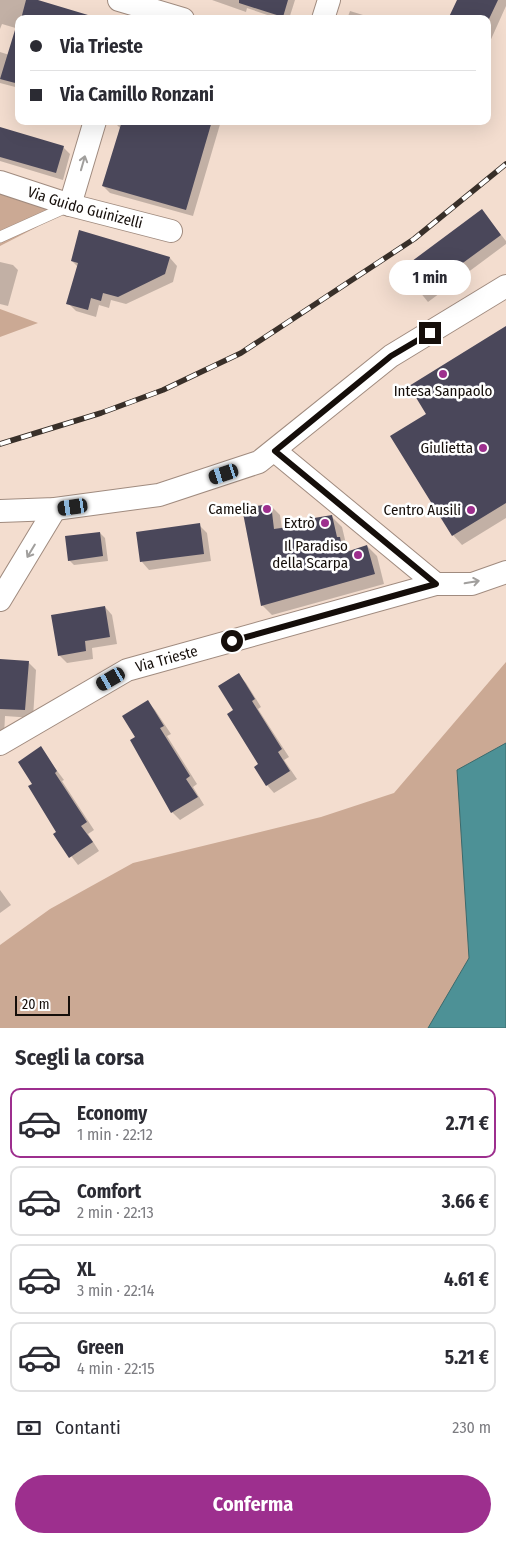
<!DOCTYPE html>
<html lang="it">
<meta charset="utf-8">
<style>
body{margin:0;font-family:"Fira Sans Condensed",sans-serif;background:#f7f7f7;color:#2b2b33;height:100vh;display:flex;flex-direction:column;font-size:19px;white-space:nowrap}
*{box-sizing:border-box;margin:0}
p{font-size:16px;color:#7c7c81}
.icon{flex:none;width:28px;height:28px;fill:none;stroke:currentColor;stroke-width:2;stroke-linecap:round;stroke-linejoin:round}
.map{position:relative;height:1028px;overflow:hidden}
.details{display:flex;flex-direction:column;background:#fff;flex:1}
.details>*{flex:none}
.hud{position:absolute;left:15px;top:15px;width:476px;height:110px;border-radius:10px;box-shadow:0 5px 20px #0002;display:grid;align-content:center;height:110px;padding:0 15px;background:#fff}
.scale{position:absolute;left:15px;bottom:12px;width:55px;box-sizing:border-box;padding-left:5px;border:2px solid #150e0a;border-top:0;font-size:14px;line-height:18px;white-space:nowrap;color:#150e0a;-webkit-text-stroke:4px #fff;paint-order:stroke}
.end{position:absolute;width:22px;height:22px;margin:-11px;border:6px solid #150e0a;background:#fff;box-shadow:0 0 0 2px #fff}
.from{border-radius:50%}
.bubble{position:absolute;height:35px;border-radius:18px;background:#fff;box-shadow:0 5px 20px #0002;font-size:16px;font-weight:700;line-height:35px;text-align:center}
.car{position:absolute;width:15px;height:30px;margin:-15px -8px;border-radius:6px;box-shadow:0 0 4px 1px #0007;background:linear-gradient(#222 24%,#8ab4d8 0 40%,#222 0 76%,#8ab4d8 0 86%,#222 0)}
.hud b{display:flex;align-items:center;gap:18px;height:48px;font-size:19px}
.hud b+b{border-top:1px solid #e1e1e2}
.hud i{width:12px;height:12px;background:#2b2b33}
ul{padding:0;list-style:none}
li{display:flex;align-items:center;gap:15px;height:70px;margin:0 10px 8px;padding:0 5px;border:2px solid #e1e1e2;border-radius:10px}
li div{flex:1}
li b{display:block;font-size:19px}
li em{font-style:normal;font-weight:700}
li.current{border-color:#9d2f8e}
li>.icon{width:45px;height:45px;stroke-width:1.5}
h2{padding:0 15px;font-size:22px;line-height:60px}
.pay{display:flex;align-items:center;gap:12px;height:55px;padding:0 15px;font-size:19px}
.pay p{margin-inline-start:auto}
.action{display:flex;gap:10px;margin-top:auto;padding:10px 15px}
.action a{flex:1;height:58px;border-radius:30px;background:#9d2f8e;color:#fff;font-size:20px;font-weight:700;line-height:58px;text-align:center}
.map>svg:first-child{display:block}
.green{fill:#cba994}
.water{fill:#4d9196;stroke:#3c6a6c}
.shadow{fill:#0003}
.building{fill:#4a475a}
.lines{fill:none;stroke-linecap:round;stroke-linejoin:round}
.lane-casing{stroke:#a08b7f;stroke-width:12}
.street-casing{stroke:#a08b7f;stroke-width:24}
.lane{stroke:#fff;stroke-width:11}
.street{stroke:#fff;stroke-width:22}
.rail-casing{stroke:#382f29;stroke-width:5.5}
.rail{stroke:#fff;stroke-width:4;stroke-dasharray:11;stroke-linecap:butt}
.oneway{stroke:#a19f9d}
.route{stroke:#150e0a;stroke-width:6}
.poi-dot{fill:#9d2f8e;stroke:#fff;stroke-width:2}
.labels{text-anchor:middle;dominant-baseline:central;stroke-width:5;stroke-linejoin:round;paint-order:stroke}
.street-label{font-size:15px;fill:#150e0a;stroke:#fff}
.poi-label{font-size:15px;fill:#150e0a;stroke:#fff;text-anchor:end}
</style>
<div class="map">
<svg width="506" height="1028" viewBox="0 0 506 1028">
<rect width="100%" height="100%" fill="#f3ddcf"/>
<path class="green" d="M0,189L54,206L37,227L0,246Z
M0,309L38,323L0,337Z
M506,662V1028H0V945L50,909L133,863L321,817L394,793Z"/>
<path class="water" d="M506,743V1028H428L469,958L457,770Z"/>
<path class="shadow" d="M0,0H32L98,19H19V29L2,24L0,29Z
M212,0H295L289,19H279L247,8L246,12Z
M458,0H506V6L488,46V19Z
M350,11L376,19H347Z
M0,52L19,58V88L0,83Z
M118,121H221L193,216L110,193L103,186L121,129L117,125Z
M0,129L63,147L70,154L63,180L0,161Z
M482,211L506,241V244L428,302L402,270Z
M80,232L170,258L177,266L173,282L126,304L111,300L109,308L99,305L96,317L76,311L68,303L78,267L72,261Z
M0,262L13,265L18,270L8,306L0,304Z
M506,328V518L462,545L453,535L428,414Z
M270,505L280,515L282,529L304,526L332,517L342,527L346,544L350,552L367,546L377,556L384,584L272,615L262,605Z
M199,525L207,533L211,561L149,570L142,562Z
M100,533L105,538L108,561L74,565L69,560Z
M105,607L112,615L117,644L92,648L93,659L67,663L59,655Z
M28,662L36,670L33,718L5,716L4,736H0V667Z
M239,675L246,683L261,707L258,709L289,757L284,760L297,779L274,793L267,785L260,764L235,711Z
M148,702L155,710L171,734L167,736L197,784L193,787L204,805L180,820L172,812Z
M40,748L64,780L62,781L94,830L88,834L99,851L78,865L55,835L58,832L34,784Z
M0,890L11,905L0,913Z"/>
<path class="building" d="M26,0H38L88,15V19H21Z
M239,0H288L283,17L239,3Z
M457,0H498L489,19H448Z
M15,30L19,31V84L0,79Z
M122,121H212L186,210L102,186Z
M0,127L64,146L56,173L0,157Z
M482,209L501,235L419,295L400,270Z
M79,230L170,257L165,274L118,297L103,293L101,301L91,298L88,310L66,304L78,263L71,261Z
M506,326V503L452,536L390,436L426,414L409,386Z
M271,504L274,529L302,525V520L332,515L337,537H340L343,553L367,545L375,574L261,606L242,508Z
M200,523L204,554L140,562L136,532Z
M100,532L103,556L68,561L65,536Z
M105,606L110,637L85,641L86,651L58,656L51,615Z
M0,659L29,661L25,710L0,709Z
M239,673L255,699L252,701L282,749L278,752L290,771L266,786L254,767L258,764L227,714L233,710L218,686Z
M148,700L164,726L160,728L190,776L186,779L198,797L171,813L130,740L135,737L122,716Z
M41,746L57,771L55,773L87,822L81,826L93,842L69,858L53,834L56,832L28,786L32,784L18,762Z"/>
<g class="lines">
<g class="lane-casing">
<path id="lane" d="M0,237L69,206"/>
</g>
<g class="street-casing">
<g id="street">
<path d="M119,0L183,19"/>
<path d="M323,19L329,0"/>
<path id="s1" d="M0,182L70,205L171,231"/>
<path d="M70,205L95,121"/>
<path d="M275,451L436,584"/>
<path d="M0,511L55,509L159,495L259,462L391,356L506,286"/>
<path d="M0,600L55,509"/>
<path id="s2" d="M0,744L127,670L436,584H472L506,572"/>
</g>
</g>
<use href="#lane" class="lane"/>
<use href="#street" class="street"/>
<g class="rail-casing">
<path id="rail" d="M0,444L101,413L163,390L241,353L414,239L506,164"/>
</g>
<use href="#rail" class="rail"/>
</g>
<defs><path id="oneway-shaft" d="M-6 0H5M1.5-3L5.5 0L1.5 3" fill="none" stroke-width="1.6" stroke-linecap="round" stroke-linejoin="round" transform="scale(1.25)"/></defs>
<g class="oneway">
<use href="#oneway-shaft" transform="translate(83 163) rotate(-74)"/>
<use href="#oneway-shaft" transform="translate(31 551) rotate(121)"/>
<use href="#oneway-shaft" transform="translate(472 582) rotate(-10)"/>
</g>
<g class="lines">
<path class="route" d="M232,641L436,584L275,451L391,356L430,333"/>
</g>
<g class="poi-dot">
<circle cx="443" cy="374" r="5"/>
<circle cx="483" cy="448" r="5"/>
<circle cx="267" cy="509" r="5"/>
<circle cx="471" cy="510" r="5"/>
<circle cx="325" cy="523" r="5"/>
<circle cx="358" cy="555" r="5"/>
</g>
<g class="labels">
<g class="street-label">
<text stroke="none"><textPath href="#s1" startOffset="89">Via Guido Guinizelli</textPath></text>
<text stroke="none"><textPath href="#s2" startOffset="188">Via Trieste</textPath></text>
</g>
<g class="poi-label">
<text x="443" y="391" text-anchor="middle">Intesa Sanpaolo</text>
<text x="473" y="448">Giulietta</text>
<text x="257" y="509">Camelia</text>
<text x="461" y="510">Centro Ausili</text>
<text x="315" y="523">Extrò</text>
<text x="348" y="546">Il Paradiso<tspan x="348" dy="17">della Scarpa</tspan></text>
</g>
</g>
</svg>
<div class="scale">20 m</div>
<i class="end from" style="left:232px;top:641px"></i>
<i class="end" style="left:430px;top:333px"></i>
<div class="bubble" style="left:389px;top:260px;width:82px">1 min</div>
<i class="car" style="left:224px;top:474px;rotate:252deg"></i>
<i class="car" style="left:73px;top:507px;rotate:262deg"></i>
<i class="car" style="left:111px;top:679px;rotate:240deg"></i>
<div class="hud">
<b><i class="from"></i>Via Trieste</b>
<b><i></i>Via Camillo Ronzani</b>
</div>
</div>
<section class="details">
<h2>Scegli la corsa</h2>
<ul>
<li class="current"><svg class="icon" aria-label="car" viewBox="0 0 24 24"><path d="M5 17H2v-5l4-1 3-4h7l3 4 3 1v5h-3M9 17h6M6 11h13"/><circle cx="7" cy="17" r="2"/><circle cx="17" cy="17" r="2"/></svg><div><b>Economy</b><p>1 min · 22:12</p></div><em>2.71 €</em></li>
<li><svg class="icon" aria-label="car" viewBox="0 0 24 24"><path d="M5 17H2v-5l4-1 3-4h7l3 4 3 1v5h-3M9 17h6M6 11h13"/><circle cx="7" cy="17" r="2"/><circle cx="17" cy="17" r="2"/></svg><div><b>Comfort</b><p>2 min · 22:13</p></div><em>3.66 €</em></li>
<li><svg class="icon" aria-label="car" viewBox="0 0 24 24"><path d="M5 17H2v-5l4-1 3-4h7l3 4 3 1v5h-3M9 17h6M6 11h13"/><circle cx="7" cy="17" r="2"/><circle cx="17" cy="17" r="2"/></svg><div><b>XL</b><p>3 min · 22:14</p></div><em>4.61 €</em></li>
<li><svg class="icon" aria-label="car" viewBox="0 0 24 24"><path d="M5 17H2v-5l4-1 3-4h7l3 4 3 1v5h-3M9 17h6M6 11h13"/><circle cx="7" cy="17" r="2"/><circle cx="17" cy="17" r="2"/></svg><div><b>Green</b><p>4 min · 22:15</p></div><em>5.21 €</em></li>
</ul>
<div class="pay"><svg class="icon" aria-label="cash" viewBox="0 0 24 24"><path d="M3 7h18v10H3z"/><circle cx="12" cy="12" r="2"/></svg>Contanti<p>230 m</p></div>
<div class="action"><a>Conferma</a></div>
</section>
